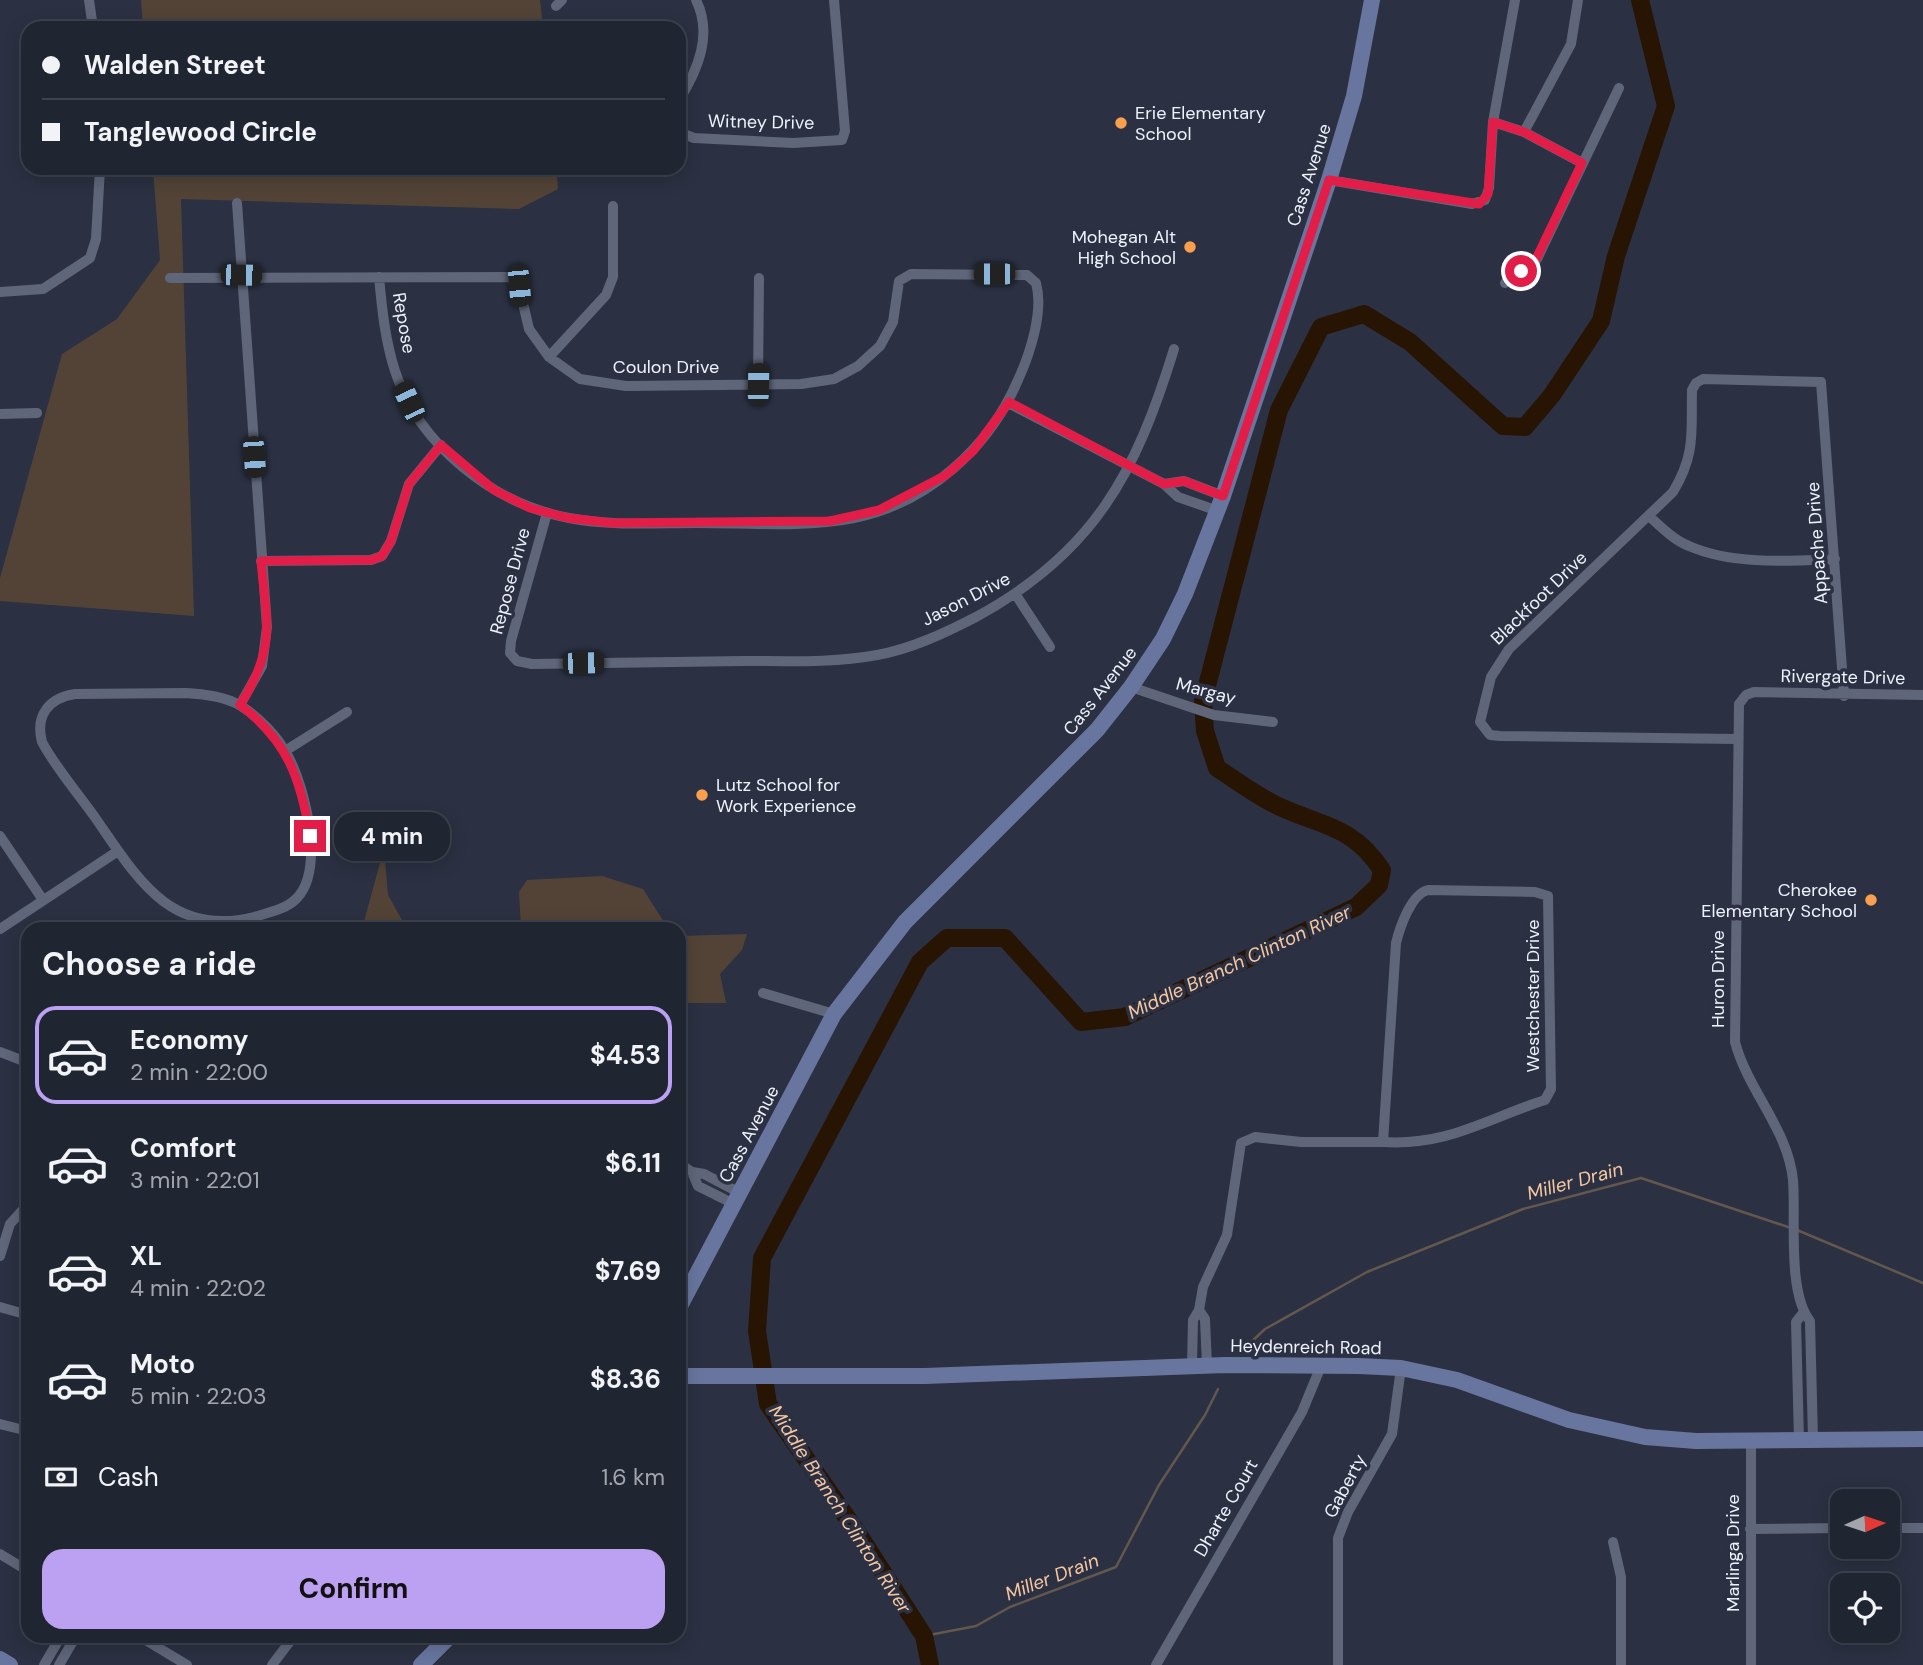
<!DOCTYPE html>
<meta charset="utf-8">
<style>
body{margin:0;font-family:"DM Sans",sans-serif;background:#2d313e;color:#f1f3f6;height:100vh;display:flex;flex-direction:column;font-size:26px;white-space:nowrap}
*{box-sizing:border-box;margin:0}
p{font-size:23px;color:#a2a5ac}
.icon{flex:none;width:38px;height:38px;fill:none;stroke:currentColor;stroke-width:2;stroke-linecap:round;stroke-linejoin:round}
.map{position:relative;flex:1;overflow:hidden}
.sheet{position:absolute;left:21px;top:922px;width:665px;height:721px;display:flex;flex-direction:column;background:#202532;border-radius:21px;box-shadow:0 4px 18px #0003,0 0 0 2px #3d424d}
.sheet>*{flex:none}
.banner{position:absolute;left:21px;top:21px;width:665px;height:154px;border-radius:21px;box-shadow:0 4px 18px #0003,0 0 0 2px #3d424d;display:grid;align-content:center;height:154px;padding:0 21px;background:#202532}
.needle{width:46px;rotate:87deg}
.fabs{position:absolute;left:1830px;top:1489px;display:grid;gap:14px}
.fabs a{display:grid;place-items:center;width:70px;height:70px;border-radius:14px;background:#202532;box-shadow:0 4px 18px #0003,0 0 0 2px #3d424d;font-size:35px}
.end{position:absolute;width:32px;height:32px;margin:-16px;border:9px solid #e11d48;background:#fff;box-shadow:0 0 0 4px #fff}
.from{border-radius:50%}
.bubble{position:absolute;height:49px;border-radius:21px;background:#202532;box-shadow:0 4px 18px #0003,0 0 0 2px #3d424d;font-size:23px;font-weight:700;line-height:49px;text-align:center}
.car{position:absolute;width:21px;height:42px;margin:-21px -10px;border-radius:9px;box-shadow:0 0 5px 2px #0007;background:linear-gradient(#222 24%,#8ab4d8 0 40%,#222 0 76%,#8ab4d8 0 86%,#222 0)}
.banner b{display:flex;align-items:center;gap:24px;height:66px;font-size:26px}
.banner b+b{border-top:2px solid #3d424d}
.banner i{width:18px;height:18px;background:#f1f3f6}
ul{padding:0;list-style:none}
li{display:flex;align-items:center;gap:21px;height:98px;margin:0 14px 10px;padding:0 7px;border:4px solid transparent;border-radius:21px}
li div{flex:1}
li b{display:block;font-size:26px}
li em{font-style:normal;font-weight:700}
li.selected{border-color:#bca0f2}
li>.icon{width:63px;height:63px;stroke-width:1.5}
h2{padding:0 21px;font-size:32px;line-height:84px}
.pay{display:flex;align-items:center;gap:18px;height:77px;padding:0 21px;font-size:26px}
.pay p{margin-inline-start:auto}
.cta{display:flex;gap:14px;margin-top:auto;padding:14px 21px}
.cta a{flex:1;height:80px;border-radius:21px;background:#bca0f2;color:#111;font-size:28px;font-weight:700;line-height:80px;text-align:center}
.map>svg:first-child{display:block}
.green{fill:#534337}
.lines{fill:none;stroke-linecap:round;stroke-linejoin:round}
.stream{stroke:#63574e;stroke-width:2.5}
.river{stroke:#281403;stroke-width:18}
.street{stroke:#5f6679;stroke-width:10}
.secondary{stroke:#68769f;stroke-width:16}
.route{stroke:#e11d48;stroke-width:9}
.poi-dot{fill:#f99f4d;stroke:#2b3142;stroke-width:2.5}
.labels{text-anchor:middle;dominant-baseline:central;stroke-width:7;stroke-linejoin:round;paint-order:stroke}
.poi-label{font-size:18px;fill:#eef2fd;stroke:#2b3142;text-anchor:start}
.street-label{font-size:18px;fill:#eef2fd;stroke:#2b3142}
.water-label{font-size:19px;font-style:italic;fill:#f6c7a0;stroke:#2b3142}
</style>
<div class="map">
<svg width="1923" height="1665" viewBox="0 0 1923 1665">
<rect width="100%" height="100%" fill="#2b3142"/>
<path class="green" d="M141,0H540L543,28H143Z
M153,168H556L558,189L519,209L181,199L194,616L0,601V578L62,354L117,319L160,260Z
M384,848L388,895L407,929H362Z
M602,876L643,889L664,922L660,929H521L519,892L527,880Z
M747,934L742,950L720,974L726,1003H679V936Z"/>
<g class="lines">
<path class="stream" d="M1797,1230L1923,1283
M1248,1345L1265,1329L1367,1272L1523,1209L1641,1178L1791,1228
M924,1636L976,1626L1010,1607L1116,1567L1159,1485L1205,1415L1218,1389"/>
<path class="river" d="M930,1665L924,1636L859,1535L768,1404L757,1331L762,1258L920,962L947,938H1005L1081,1022L1125,1017L1356,907L1379,885L1382,870C1352,825 1323,827 1278,806C1257,796 1237,781 1217,768L1205,731L1203,701L1279,410L1321,327L1364,314L1410,342L1503,426L1525,427L1552,395L1601,321L1616,256L1666,106L1640,0"/>
<path class="street" d="M89,0L93,28
M556,6L562,0
M679,100C698,70 713,34 696,0
M1493,122L1524,132L1582,163
M679,132L694,138L793,143L842,140L845,131L834,0
M1524,132L1571,44L1578,0
M1329,180L1472,204L1485,200L1489,188L1493,122L1515,0
M237,203L267,627L262,666L240,705
M170,278L510,277L519,286L529,329L549,357L580,379L626,386L801,384L834,379L858,366L880,346L893,322L899,281L911,274L1027,275L1036,283C1044,311 1030,354 1018,380C989,448 928,503 854,518C803,528 748,523 696,523C653,523 611,526 569,518C493,504 419,445 395,371C385,340 382,309 379,277
M1505,283L1537,259L1619,88
M0,292L43,289L90,258L96,239L100,168
M549,357L606,295L613,277V206
M758,384L759,278
M1008,403L1164,484L1178,497L1218,511
M0,414L37,413
M1164,484L1184,481L1223,496
M547,513L511,641L510,653L517,661L532,664C603,663 674,662 745,661C788,661 834,663 877,655C911,649 945,633 976,617C1094,553 1136,473 1174,349
M1650,517C1662,528 1674,540 1689,546C1732,565 1789,561 1835,559
M261,561L371,560L382,556L391,541L409,484L441,445
M1016,595L1050,647
M1131,687L1214,715L1273,722
M185,693C203,694 225,696 241,706C259,717 278,737 288,756C305,787 325,868 297,898C287,909 268,913 254,917C169,938 136,876 94,816C77,792 56,768 42,742C35,715 49,698 75,694Z
M1737,739L1500,736L1490,735L1480,722L1491,677L1509,649L1673,492C1696,454 1691,432 1692,390L1696,383L1703,379L1821,382L1844,696
M285,751L347,712
M0,836L43,900
M1428,890L1535,892L1548,896L1551,1089L1545,1100C1486,1119 1448,1146 1383,1142L1396,943C1400,927 1411,894 1428,890Z
M0,929L118,851
M763,993L834,1014
M0,1052L21,1060
M679,1163L692,1172
M734,1204L698,1186L692,1172L704,1174L740,1193
M0,1256L10,1224L28,1204
M0,1307L28,1315
M1199,1310L1203,1287L1227,1235L1241,1143L1255,1137L1301,1142H1383
M1192,1366L1193,1320L1199,1310L1205,1319L1207,1366
M0,1424L28,1431
M1813,1439L1810,1321C1787,1292 1796,1217 1793,1180C1788,1129 1748,1091 1735,1042L1739,704L1746,695L1754,692L1923,695
M1799,1440L1796,1322L1803,1313
M1888,1528H1923
M1750,1529L1843,1528
M1613,1542L1621,1577V1665
M0,1554L28,1571
M139,1636L187,1665
M44,1665L61,1636
M59,1665L76,1636
M272,1665L294,1636
M1156,1665L1302,1412L1321,1366
M1338,1665V1538L1348,1512L1392,1434L1401,1368
M1751,1665V1441"/>
<path class="secondary" d="M679,1308L834,1014L905,922L1097,730L1131,687L1163,639L1185,594L1223,496L1329,180L1354,96L1372,0
M679,1376H925L1225,1365L1359,1366L1401,1368L1457,1380L1569,1420L1645,1437L1696,1441L1923,1439
M0,1659L10,1665
M421,1665L450,1636"/>
</g>
<g class="lines">
<path class="route" d="M310,836C301,780 288,741 240,705C276,648 267,625 261,561L371,560L382,556L391,541L409,484L441,445L494,490L530,508L568,518L612,523L830,521L879,510L946,475L973,451L1009,402L1164,484L1184,481L1223,496L1329,180L1479,204L1488,194L1493,122L1524,132L1582,163L1536,259L1521,271"/>
</g>
<g class="poi-dot">
<circle cx="1121" cy="123" r="7"/>
<circle cx="1190" cy="247" r="7"/>
<circle cx="702" cy="795" r="7"/>
<circle cx="1871" cy="900" r="7"/>
</g>
<g class="labels">
<g class="poi-label">
<text x="1135" y="113">Erie Elementary<tspan x="1135" dy="21">School</tspan></text>
<text x="1176" y="237" text-anchor="end">Mohegan Alt<tspan x="1176" dy="21">High School</tspan></text>
<text x="716" y="785">Lutz School for<tspan x="716" dy="21">Work Experience</tspan></text>
<text x="1857" y="890" text-anchor="end">Cherokee<tspan x="1857" dy="21">Elementary School</tspan></text>
</g>
<g class="street-label">
<text transform="translate(761 122) rotate(1)">Witney Drive</text>
<text transform="translate(1309 175) rotate(-72)">Cass Avenue</text>
<text transform="translate(404 323) rotate(80)">Repose</text>
<text x="666" y="367">Coulon Drive</text>
<text transform="translate(1817 543) rotate(-94)">Appache Drive</text>
<text transform="translate(510 581) rotate(-75)">Repose Drive</text>
<text transform="translate(1539 598) rotate(-44)">Blackfoot Drive</text>
<text transform="translate(966 599) rotate(-27)">Jason Drive</text>
<text transform="translate(1843 677) rotate(1)">Rivergate Drive</text>
<text transform="translate(1100 691) rotate(-52)">Cass Avenue</text>
<text transform="translate(1206 691) rotate(15)">Margay</text>
<text transform="translate(1718 979) rotate(-90)">Huron Drive</text>
<text transform="translate(1533 996) rotate(-90)">Westchester Drive</text>
<text transform="translate(749 1134) rotate(-62)">Cass Avenue</text>
<text transform="translate(1306 1347) rotate(1)">Heydenreich Road</text>
<text transform="translate(1345 1486) rotate(-62)">Gaberty</text>
<text transform="translate(1226 1508) rotate(-60)">Dharte Court</text>
<text transform="translate(1733 1553) rotate(-90)">Marlinga Drive</text>
</g>
<g class="water-label">
<text transform="translate(1239 962) rotate(-25)">Middle Branch Clinton River</text>
<text transform="translate(1575 1181) rotate(-15)">Miller Drain</text>
<text transform="translate(840 1509) rotate(57)">Middle Branch Clinton River</text>
<text transform="translate(1052 1577) rotate(-21)">Miller Drain</text>
</g>
</g>
</svg>
<div class="fabs">
<a><svg class="needle" viewBox="-14 -14 28 28"><path d="M0-13l5 13h-10z" fill="#e53935"/><path d="M0 13l5-13h-10z" fill="#a2a5ac"/></svg></a>
<a><svg class="icon" aria-label="locate" viewBox="0 0 24 24"><circle cx="12" cy="12" r="6"/><path d="M12 2v4M12 18v4M2 12h4M18 12h4"/></svg></a>
</div>
<i class="end from" style="left:1521px;top:271px"></i>
<i class="end" style="left:310px;top:836px"></i>
<div class="bubble" style="left:334px;top:812px;width:116px">4 min</div>
<i class="car" style="left:994px;top:274px;rotate:270deg"></i>
<i class="car" style="left:241px;top:275px;rotate:91deg"></i>
<i class="car" style="left:519px;top:286px;rotate:175deg"></i>
<i class="car" style="left:758px;top:384px;rotate:1deg"></i>
<i class="car" style="left:409px;top:402px;rotate:335deg"></i>
<i class="car" style="left:254px;top:457px;rotate:176deg"></i>
<i class="car" style="left:583px;top:663px;rotate:89deg"></i>
<div class="banner">
<b><i class="from"></i>Walden Street</b>
<b><i></i>Tanglewood Circle</b>
</div>
<section class="sheet">
<h2>Choose a ride</h2>
<ul>
<li class="selected"><svg class="icon" aria-label="car" viewBox="0 0 24 24"><path d="M5 17H2v-5l4-1 3-4h7l3 4 3 1v5h-3M9 17h6M6 11h13"/><circle cx="7" cy="17" r="2"/><circle cx="17" cy="17" r="2"/></svg><div><b>Economy</b><p>2 min · 22:00</p></div><em>$4.53</em></li>
<li><svg class="icon" aria-label="car" viewBox="0 0 24 24"><path d="M5 17H2v-5l4-1 3-4h7l3 4 3 1v5h-3M9 17h6M6 11h13"/><circle cx="7" cy="17" r="2"/><circle cx="17" cy="17" r="2"/></svg><div><b>Comfort</b><p>3 min · 22:01</p></div><em>$6.11</em></li>
<li><svg class="icon" aria-label="car" viewBox="0 0 24 24"><path d="M5 17H2v-5l4-1 3-4h7l3 4 3 1v5h-3M9 17h6M6 11h13"/><circle cx="7" cy="17" r="2"/><circle cx="17" cy="17" r="2"/></svg><div><b>XL</b><p>4 min · 22:02</p></div><em>$7.69</em></li>
<li><svg class="icon" aria-label="car" viewBox="0 0 24 24"><path d="M5 17H2v-5l4-1 3-4h7l3 4 3 1v5h-3M9 17h6M6 11h13"/><circle cx="7" cy="17" r="2"/><circle cx="17" cy="17" r="2"/></svg><div><b>Moto</b><p>5 min · 22:03</p></div><em>$8.36</em></li>
</ul>
<div class="pay"><svg class="icon" aria-label="cash" viewBox="0 0 24 24"><path d="M3 7h18v10H3z"/><circle cx="12" cy="12" r="2"/></svg>Cash<p>1.6 km</p></div>
<div class="cta"><a>Confirm</a></div>
</section>
</div>
